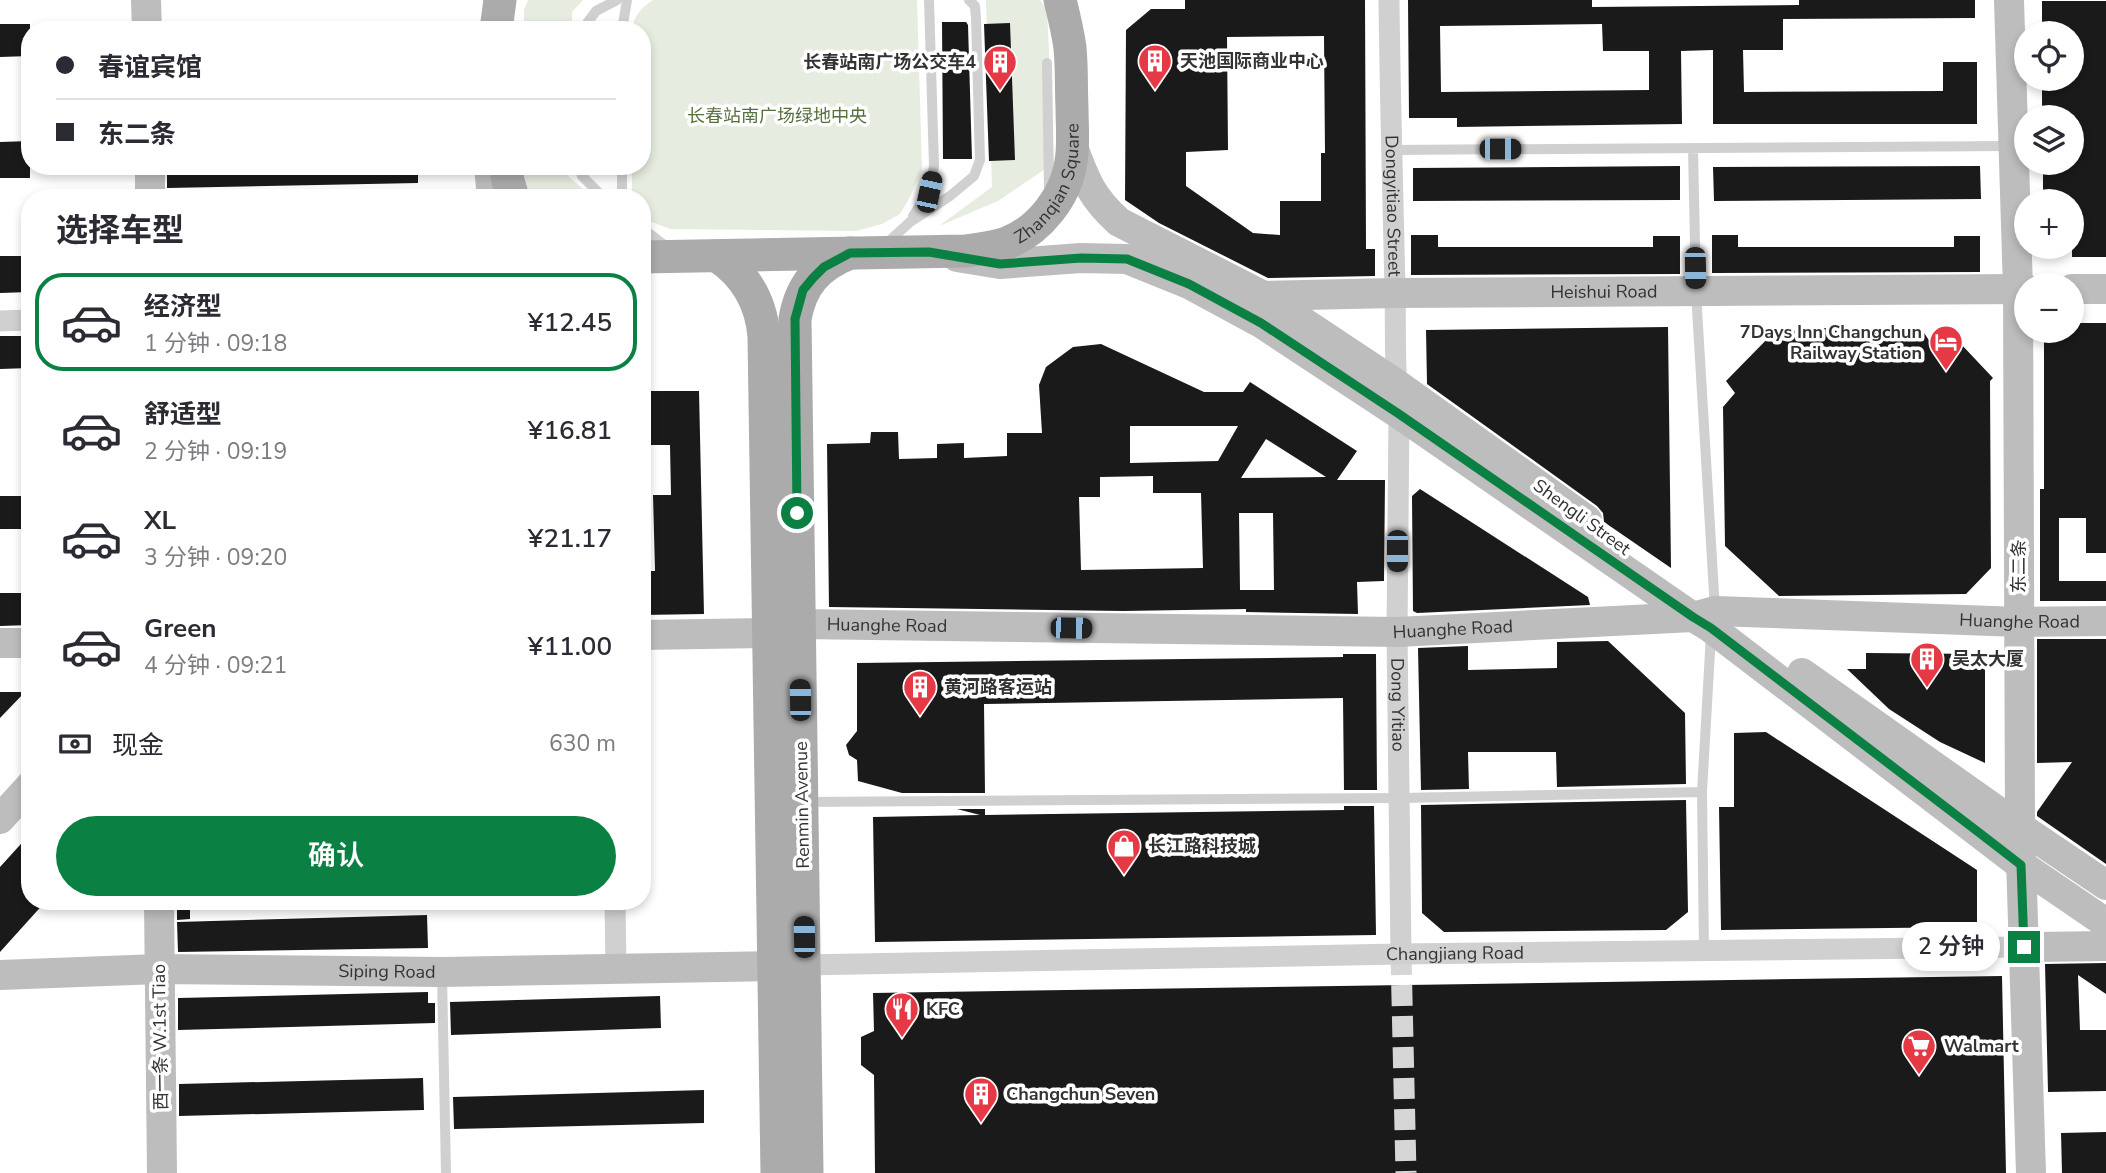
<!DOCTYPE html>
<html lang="zh">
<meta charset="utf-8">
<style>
body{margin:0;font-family:"Nunito Sans","Noto Sans SC",sans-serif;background:#f2f2f3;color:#2b2b33;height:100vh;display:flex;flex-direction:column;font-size:26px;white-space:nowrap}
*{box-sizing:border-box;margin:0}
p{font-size:23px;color:#7c7c81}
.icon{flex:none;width:38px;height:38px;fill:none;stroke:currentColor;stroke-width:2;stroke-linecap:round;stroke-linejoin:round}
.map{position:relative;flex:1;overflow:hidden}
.drawer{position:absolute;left:21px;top:189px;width:630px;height:721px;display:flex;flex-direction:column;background:#fff;border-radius:28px;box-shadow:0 4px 10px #0003}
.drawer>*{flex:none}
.banner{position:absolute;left:21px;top:21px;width:630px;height:154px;border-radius:28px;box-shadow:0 4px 10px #0003;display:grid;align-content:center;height:154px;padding:0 35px;background:#fff}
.fabs{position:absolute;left:2014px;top:21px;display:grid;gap:14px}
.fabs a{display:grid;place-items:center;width:70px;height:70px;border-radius:50%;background:#fff;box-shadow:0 4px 10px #0003;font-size:35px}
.end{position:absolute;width:32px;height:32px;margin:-16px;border:9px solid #0b8043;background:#fff;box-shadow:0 0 0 4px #fff}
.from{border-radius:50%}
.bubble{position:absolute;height:49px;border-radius:24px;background:#fff;box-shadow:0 4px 10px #0003;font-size:23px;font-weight:600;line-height:49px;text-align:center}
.car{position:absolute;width:21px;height:42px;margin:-21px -10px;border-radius:9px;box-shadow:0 0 5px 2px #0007;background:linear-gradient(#222 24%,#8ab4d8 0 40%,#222 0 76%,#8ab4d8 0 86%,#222 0)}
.banner b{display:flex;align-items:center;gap:24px;height:66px;font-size:26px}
.banner b+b{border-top:2px solid #e1e1e2}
.banner i{width:18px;height:18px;background:#2b2b33}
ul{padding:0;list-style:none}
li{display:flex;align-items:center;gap:21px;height:98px;margin:0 14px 10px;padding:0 21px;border:4px solid transparent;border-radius:28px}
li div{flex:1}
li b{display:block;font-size:26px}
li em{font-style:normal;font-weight:600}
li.on{border-color:#0b8043}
li>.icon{width:63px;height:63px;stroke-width:1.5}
h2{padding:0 35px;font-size:32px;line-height:84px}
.pay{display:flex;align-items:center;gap:18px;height:77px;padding:0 35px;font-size:26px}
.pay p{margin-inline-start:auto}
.primary-button{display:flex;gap:14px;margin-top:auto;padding:14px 35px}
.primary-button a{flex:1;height:80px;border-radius:42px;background:#0b8043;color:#fff;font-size:28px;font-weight:600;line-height:80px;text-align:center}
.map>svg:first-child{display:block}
.green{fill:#e6ecdf}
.building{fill:#1a1a1a;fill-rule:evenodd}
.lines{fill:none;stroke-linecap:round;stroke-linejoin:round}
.street-tunnel{stroke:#d6d6d6;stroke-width:21;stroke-dasharray:21 10;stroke-linecap:butt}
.lane{stroke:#d0d0d0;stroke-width:10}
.street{stroke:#d0d0d0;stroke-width:21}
.secondary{stroke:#bdbdbd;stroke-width:30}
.primary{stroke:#ababab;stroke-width:33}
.route{stroke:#0b8043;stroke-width:9}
.labels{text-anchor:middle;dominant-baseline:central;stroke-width:7;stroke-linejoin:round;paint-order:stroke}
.poi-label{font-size:18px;font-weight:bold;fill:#333;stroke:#fff;text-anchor:start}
.park-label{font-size:18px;fill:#56703f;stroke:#fff}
.street-label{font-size:18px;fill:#333;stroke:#fff}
</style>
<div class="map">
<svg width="2106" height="1173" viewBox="0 0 2106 1173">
<rect width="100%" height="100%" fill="#fff"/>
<path class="green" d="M528,0H583L572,12V30H524V10Z
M653,0H917L922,170L909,199L900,214L882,224L856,231L670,229L647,220L642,214V198H632V166H642V30H632C633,16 642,7 653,0Z
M986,0H1040L1047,10L1054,163L998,201L939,226L992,187Z
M521,166H569L568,176L593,198H530Z"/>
<path class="building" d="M1185,0H1365L1366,249H1375V276L1268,278L1159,223L1125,200L1126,30L1151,9H1185ZM1324,36L1325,153H1321V201H1280V235L1253,233L1186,186V152L1228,150L1227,37Z
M1408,0H1592V7L1799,5V0H1975V18L1783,19V50H1743L1744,92L1943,91V62H1977V124H1713V50L1681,51L1682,124L1457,127V118H1409ZM1602,24L1603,51H1649V90L1441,92L1440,26Z
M2042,1H2106V257H2072V201H2043V163H2072V117H2042V79H2072V33H2042Z
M942,22H966L968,25L972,159H943Z
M1010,23L1015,160L989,161L984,24Z
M0,24H30V56L0,57Z
M30,141V178H0V142Z
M167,166H418V183L167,188Z
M1680,166V200L1413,201V168Z
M1980,166L1981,199L1714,201L1713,167Z
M1411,235H1438V247H1653V236H1680V274L1411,275Z
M1712,235H1738V247H1954V236H1980V272L1712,273Z
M0,256H30V292L0,293Z
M2072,323H2106V553H2086V518H2059V581H2106V601H2040V489H2044V331H2072Z
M1944,326L1993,378L1990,381L1991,568L1966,594L1779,596L1725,546L1723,407L1735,393L1726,381L1775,331L1785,341L1796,328H1921L1930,342Z
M1668,327L1671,568L1604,522L1603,513L1597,506L1427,384L1426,330Z
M0,336H30V368L0,369Z
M1101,344L1204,392H1243L1250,382L1357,451L1337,480H1385L1384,581L1357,582L1358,614L1246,612V609L1123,611L829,607L827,444L870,443L871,432H898L899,459L937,458V444L964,443V458L1007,456V433H1042L1039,385L1046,367L1073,347ZM1130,426H1238L1218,461L1130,463ZM1266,439L1326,477L1241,478ZM1153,476V493H1201L1203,568L1081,570L1079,497H1100V477ZM1239,513H1273L1274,590H1240Z
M642,391H699L704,614L642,615V571H655L653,495H671L670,445H642Z
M1420,489L1588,597L1590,605L1417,613L1413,611L1412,496Z
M0,496H30V529H0Z
M0,593H30V625L0,626Z
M2037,639H2106V864L2037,816V812L2072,762L2037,763Z
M1608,641L1685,713L1686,784L1557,787L1556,752H1468L1469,789L1421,790L1418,648L1468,646V670L1557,668V642Z
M1866,653L1985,654V763L1940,742L1889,709L1847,669H1866Z
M1343,654H1376L1377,790H1344L1343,698L984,704L985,793H902L858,781L857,760L849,755L846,745L857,731V663L1343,657Z
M0,692H25L0,718Z
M1766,732L1977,870V927L1721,930L1719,807H1734V733Z
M1686,800L1688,912L1666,930L1444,932L1422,913L1421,805Z
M1344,806H1374L1376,935L875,942L873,817L980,815L957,809H985V815L1344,810Z
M30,834V901H46L0,952V867Z
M177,901H190V919L177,920Z
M427,915L428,948L178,952L177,922Z
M2106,963V994L2078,975L2080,1030H2106V1091L2048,1092L2045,964Z
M2002,976L2006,1173H875L874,1075L861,1065V1037L874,1031L873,993Z
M428,992V1003H435V1023L178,1030V998Z
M660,996L661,1028L451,1035L450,1002Z
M423,1078L424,1110L179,1116V1084Z
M704,1090V1123L454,1129L453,1097Z
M2106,1132V1173H2062L2061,1133Z"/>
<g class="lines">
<path class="street-tunnel" d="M1401,954L1406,1173"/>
<path class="lane" d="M582,30L596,11L617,0
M622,30L627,0
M1047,63L1049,190
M1693,148L1696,292L1715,610
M1390,150L2011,146
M579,166L582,176L604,198
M622,198V166
M913,216L929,192L934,166L929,0
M642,228L668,248
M886,244L910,222L950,196L974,176L980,160L976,19L975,6L969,0
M804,802L1400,798L1702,792
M1704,951L1702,792L1711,634
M442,975L446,1173"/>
<g class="street">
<path id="s1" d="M1389,0C1390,97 1393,194 1395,291C1396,332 1394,373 1399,414L1397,632L1401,954"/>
<path d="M0,321L30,320"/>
<path d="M615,901L616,969"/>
<path id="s2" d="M804,965L1401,954L2024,947"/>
</g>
<g class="secondary">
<path d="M146,0L147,30"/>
<path d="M2009,0L2018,289L2020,827L2031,1173"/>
<path d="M1073,147C1085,180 1092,198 1119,222L1264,296L1395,383L1587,520"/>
<path d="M150,166V198"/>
<path d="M489,166L492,198"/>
<path d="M957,257L1000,264L1081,258L1127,259L1189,284L1261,323L1399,414L1693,617L1711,628L2021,865L2106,923"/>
<path d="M2072,289H2106"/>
<path id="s3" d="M1264,296L1395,293L2026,289"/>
<path id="s4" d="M799,624L1397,632L1693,617L1715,611L2020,622L2106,621"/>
<path d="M642,635L768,633"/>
<path d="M0,643H30"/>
<path d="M1802,673L2020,827L2106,885"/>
<path d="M0,819L30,786"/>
<path d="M159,901L162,1173"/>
<path d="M2024,947L2106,946"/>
<path id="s5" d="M0,975L159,969L442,972L774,966"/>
</g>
<g class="primary">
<path d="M496,30L500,0"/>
<path d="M508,166L507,177L513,198"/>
<path d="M717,256C746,275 761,302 764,336L777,1173"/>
<path id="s6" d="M642,257L965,251C979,249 994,248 1007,243C1040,230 1066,196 1071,162C1074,144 1072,126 1072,107C1071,88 1072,68 1070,48C1068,32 1064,16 1060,0"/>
<path d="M807,1173L795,319C801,284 818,266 850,253"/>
</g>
</g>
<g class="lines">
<path class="route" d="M797,513L795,319L803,290L813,278L824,267L850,253L929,252L1000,264L1081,258L1127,259L1189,284L1261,323L1399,414L1693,617L1711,628L1977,831L2021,865L2024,947"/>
</g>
<defs>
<g id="building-pin" transform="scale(1.75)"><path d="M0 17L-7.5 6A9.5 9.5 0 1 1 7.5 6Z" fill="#e63946" stroke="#fff"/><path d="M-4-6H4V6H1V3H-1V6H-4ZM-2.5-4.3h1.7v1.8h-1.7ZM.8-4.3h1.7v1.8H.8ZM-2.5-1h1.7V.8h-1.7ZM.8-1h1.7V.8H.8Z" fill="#fff"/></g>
<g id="hotel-pin" transform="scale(1.75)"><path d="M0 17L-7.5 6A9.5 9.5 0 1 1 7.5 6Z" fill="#e63946" stroke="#fff"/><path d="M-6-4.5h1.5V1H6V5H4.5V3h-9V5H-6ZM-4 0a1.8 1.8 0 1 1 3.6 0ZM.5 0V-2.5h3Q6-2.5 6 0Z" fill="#fff"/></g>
<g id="shop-pin" transform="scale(1.75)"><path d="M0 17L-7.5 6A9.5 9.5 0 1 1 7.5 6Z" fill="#e63946" stroke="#fff"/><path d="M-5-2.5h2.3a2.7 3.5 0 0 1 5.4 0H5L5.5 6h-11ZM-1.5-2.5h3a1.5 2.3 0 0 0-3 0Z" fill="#fff"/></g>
<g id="restaurant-pin" transform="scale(1.75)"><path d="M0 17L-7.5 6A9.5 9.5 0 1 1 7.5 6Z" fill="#e63946" stroke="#fff"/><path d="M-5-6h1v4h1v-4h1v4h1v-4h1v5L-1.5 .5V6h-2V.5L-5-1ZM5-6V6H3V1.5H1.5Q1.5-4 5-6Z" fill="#fff"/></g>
<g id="supermarket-pin" transform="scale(1.75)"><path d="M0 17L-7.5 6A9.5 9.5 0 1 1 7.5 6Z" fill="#e63946" stroke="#fff"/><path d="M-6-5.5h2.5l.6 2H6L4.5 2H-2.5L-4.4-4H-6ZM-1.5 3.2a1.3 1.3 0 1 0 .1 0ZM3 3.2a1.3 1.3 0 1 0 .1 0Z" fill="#fff"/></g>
</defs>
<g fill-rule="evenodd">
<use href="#building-pin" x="1155" y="61"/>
<use href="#building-pin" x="1000" y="62"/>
<use href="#hotel-pin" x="1946" y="342"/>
<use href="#building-pin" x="1927" y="659"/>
<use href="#building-pin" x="920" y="687"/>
<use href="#shop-pin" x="1124" y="846"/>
<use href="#restaurant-pin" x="902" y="1009"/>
<use href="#supermarket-pin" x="1919" y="1046"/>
<use href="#building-pin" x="981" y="1094"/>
</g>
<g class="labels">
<g class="poi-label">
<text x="1180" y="61">天池国际商业中心</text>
<text x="976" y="62" text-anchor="end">长春站南广场公交车4</text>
<text x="1922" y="332" text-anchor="end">7Days Inn Changchun<tspan x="1922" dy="21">Railway Station</tspan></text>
<text x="1952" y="659">吴太大厦</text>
<text x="944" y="687">黄河路客运站</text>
<text x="1148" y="846">长江路科技城</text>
<text x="926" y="1009">KFC</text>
<text x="1944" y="1046">Walmart</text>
<text x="1006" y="1094">Changchun Seven</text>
</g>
<g class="park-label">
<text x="777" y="116">长春站南广场绿地中央</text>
</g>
<g class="street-label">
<text stroke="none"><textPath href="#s6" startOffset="444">Zhanqian Square</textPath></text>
<text stroke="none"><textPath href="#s1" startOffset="206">Dongyitiao Street</textPath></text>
<text stroke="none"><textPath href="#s3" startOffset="340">Heishui Road</textPath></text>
<text transform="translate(1582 517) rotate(36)">Shengli Street</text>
<text transform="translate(2019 566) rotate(-90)">东二条</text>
<text stroke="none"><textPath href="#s4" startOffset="1222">Huanghe Road</textPath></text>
<text stroke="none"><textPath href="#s4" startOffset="88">Huanghe Road</textPath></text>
<text stroke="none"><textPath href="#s4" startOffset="654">Huanghe Road</textPath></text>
<text stroke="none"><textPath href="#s1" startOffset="705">Dong Yitiao</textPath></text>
<text transform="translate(802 805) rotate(-91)">Renmin Avenue</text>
<text stroke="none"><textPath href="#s2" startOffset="651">Changjiang Road</textPath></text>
<text stroke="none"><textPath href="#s5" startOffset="387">Siping Road</textPath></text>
<text transform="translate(160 1037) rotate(-91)">西一条 W.1st Tiao</text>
</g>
</g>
</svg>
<div class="fabs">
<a><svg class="icon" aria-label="locate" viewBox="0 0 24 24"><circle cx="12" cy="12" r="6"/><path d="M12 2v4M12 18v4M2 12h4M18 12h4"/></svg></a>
<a><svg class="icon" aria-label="layers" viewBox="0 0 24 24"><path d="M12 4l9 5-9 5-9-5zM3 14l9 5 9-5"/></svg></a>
<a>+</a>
<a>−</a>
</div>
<i class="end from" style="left:797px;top:513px"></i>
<i class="end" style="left:2024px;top:947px"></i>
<div class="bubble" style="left:1902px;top:922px;width:98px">2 分钟</div>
<i class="car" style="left:1500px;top:149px;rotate:90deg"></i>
<i class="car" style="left:929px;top:192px;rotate:12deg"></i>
<i class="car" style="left:1695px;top:268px;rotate:179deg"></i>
<i class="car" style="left:1397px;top:551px;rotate:180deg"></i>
<i class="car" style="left:1071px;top:628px;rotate:91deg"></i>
<i class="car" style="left:800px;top:700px;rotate:359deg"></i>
<i class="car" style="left:804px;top:937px;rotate:359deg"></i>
<div class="banner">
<b><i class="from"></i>春谊宾馆</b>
<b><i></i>东二条</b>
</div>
<section class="drawer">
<h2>选择车型</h2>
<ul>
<li class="on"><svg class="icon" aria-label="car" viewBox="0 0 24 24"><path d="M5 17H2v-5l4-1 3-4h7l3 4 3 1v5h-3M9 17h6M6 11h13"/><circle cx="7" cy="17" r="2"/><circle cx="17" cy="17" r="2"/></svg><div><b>经济型</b><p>1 分钟 · 09:18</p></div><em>¥12.45</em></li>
<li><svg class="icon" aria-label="car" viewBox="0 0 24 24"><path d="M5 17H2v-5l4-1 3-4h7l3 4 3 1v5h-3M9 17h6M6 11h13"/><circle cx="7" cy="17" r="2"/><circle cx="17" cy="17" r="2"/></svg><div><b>舒适型</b><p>2 分钟 · 09:19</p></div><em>¥16.81</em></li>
<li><svg class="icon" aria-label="car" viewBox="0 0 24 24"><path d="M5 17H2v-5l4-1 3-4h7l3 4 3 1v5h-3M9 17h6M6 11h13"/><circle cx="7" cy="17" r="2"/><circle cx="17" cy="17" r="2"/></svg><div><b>XL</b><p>3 分钟 · 09:20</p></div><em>¥21.17</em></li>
<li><svg class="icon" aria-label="car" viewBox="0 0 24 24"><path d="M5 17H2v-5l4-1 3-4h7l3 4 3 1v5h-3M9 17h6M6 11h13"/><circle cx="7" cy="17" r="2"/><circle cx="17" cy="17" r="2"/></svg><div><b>Green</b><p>4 分钟 · 09:21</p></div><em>¥11.00</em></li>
</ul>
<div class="pay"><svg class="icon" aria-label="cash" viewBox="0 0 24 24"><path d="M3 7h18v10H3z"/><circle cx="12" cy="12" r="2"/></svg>现金<p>630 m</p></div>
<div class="primary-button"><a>确认</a></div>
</section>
</div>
